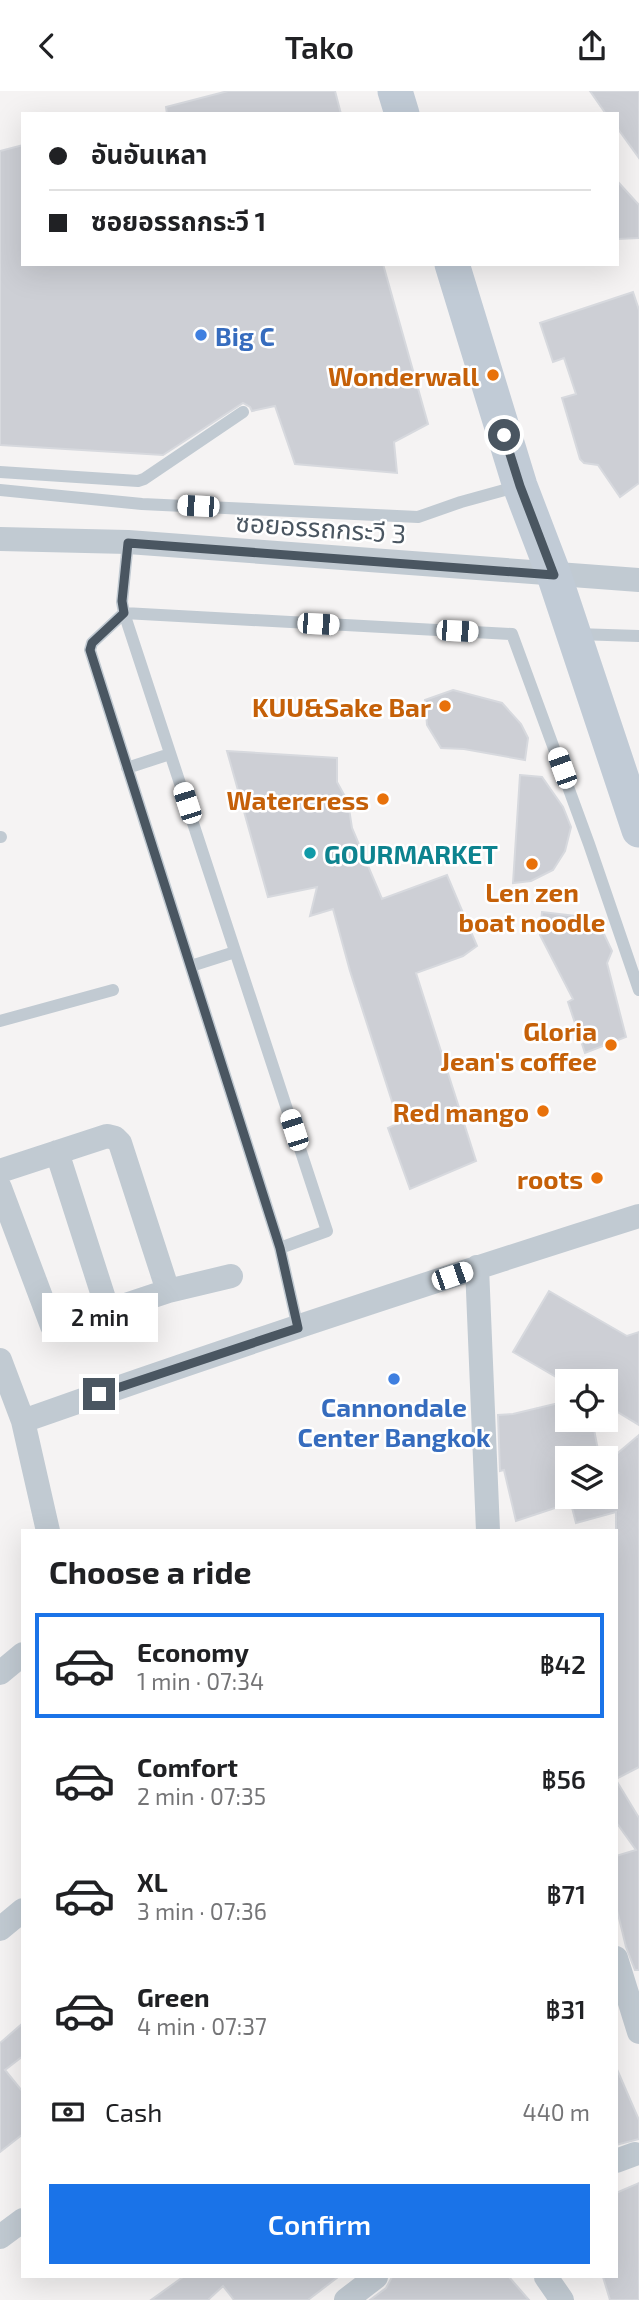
<!DOCTYPE html>
<meta charset="utf-8">
<style>
body{margin:0;font-family:"Exo 2","Noto Sans Thai",sans-serif;background:#f2f2f2;color:#202124;height:100vh;display:flex;flex-direction:column;font-size:26px;white-space:nowrap}
*{box-sizing:border-box;margin:0}
p{font-size:23px;color:#757577}
.icon{flex:none;width:38px;height:38px;fill:none;stroke:currentColor;stroke-width:2;stroke-linecap:round;stroke-linejoin:round}
.map{position:relative;flex:1;overflow:hidden}
.panel{position:absolute;left:21px;top:1438px;width:597px;height:749px;display:flex;flex-direction:column;background:#fff;border-radius:0px;box-shadow:0 7px 28px #0002}
.panel>*{flex:none}
.hud{position:absolute;left:21px;top:21px;width:598px;height:154px;border-radius:0px;box-shadow:0 7px 28px #0002;display:grid;align-content:center;height:154px;padding:0 28px;background:#fff}
.controls{position:absolute;left:555px;top:1278px;display:grid;gap:14px}
.controls a{display:grid;place-items:center;width:63px;height:63px;border-radius:0px;background:#fff;box-shadow:0 7px 28px #0002;font-size:35px}
.end{position:absolute;width:32px;height:32px;margin:-16px;border:9px solid #4a5661;background:#fff;box-shadow:0 0 0 4px #fff}
.from{border-radius:50%}
.bubble{position:absolute;height:49px;border-radius:0px;background:#fff;box-shadow:0 7px 28px #0002;font-size:23px;font-weight:600;line-height:49px;text-align:center}
.car{position:absolute;width:21px;height:42px;margin:-21px -10px;border-radius:9px;box-shadow:0 0 5px 2px #0007;background:linear-gradient(#fff 24%,#345 0 40%,#fff 0 76%,#345 0 86%,#fff 0)}
.hud b{display:flex;align-items:center;gap:24px;height:66px;font-size:26px}
.hud b+b{border-top:2px solid #e0e0e0}
.hud i{width:18px;height:18px;background:#202124}
ul{padding:0;list-style:none}
li{display:flex;align-items:center;gap:21px;height:105px;margin:0 14px 10px;padding:0 14px;border:4px solid transparent;border-radius:0px}
li div{flex:1}
li b{display:block;font-size:26px}
li em{font-style:normal;font-weight:600}
li.on{border-color:#1a73e8}
li>.icon{width:63px;height:63px;stroke-width:1.5}
h2{padding:0 28px;font-size:32px;line-height:84px}
.pay{display:flex;align-items:center;gap:18px;height:77px;padding:0 28px;font-size:26px}
.pay p{margin-inline-start:auto}
.cta{display:flex;gap:14px;margin-top:auto;padding:14px 28px}
.cta a{flex:1;height:80px;border-radius:0px;background:#1a73e8;color:#fff;font-size:28px;font-weight:600;line-height:80px;text-align:center}
header{display:flex;justify-content:space-between;align-items:center;height:91px;padding:0 28px;background:#fff;font-size:32px;font-weight:600}
.map>svg:first-child{display:block}
.building{fill:#cdcfd5;stroke:#d7d9de;stroke-width:2}
.lines{fill:none;stroke-linecap:round;stroke-linejoin:round}
.lane{stroke:#c1cad2;stroke-width:12}
.street{stroke:#c1cad2;stroke-width:24}
.secondary{stroke:#c1cbd6;stroke-width:35}
.route{stroke:#4a5661;stroke-width:9}
.shop-dot{fill:#3f7fe0;stroke:#fff;stroke-width:2.5}
.food-dot{fill:#e8710a;stroke:#fff;stroke-width:2.5}
.culture-dot{fill:#0f9aa8;stroke:#fff;stroke-width:2.5}
.labels{text-anchor:middle;dominant-baseline:central;stroke-width:5;stroke-linejoin:round;paint-order:stroke}
.shop-label{font-size:26px;font-weight:bold;fill:#366cbe;stroke:#fff;text-anchor:start}
.food-label{font-size:26px;font-weight:bold;fill:#c56008;stroke:#fff;text-anchor:end}
.street-label{font-size:26px;fill:#4a5661;stroke:#fff}
.culture-label{font-size:26px;font-weight:bold;fill:#0d838f;stroke:#fff;text-anchor:start}
</style>
<header><svg class="icon" aria-label="back" viewBox="0 0 24 24"><path d="M15 5l-7 7 7 7"/></svg>Tako<svg class="icon" aria-label="share" viewBox="0 0 24 24"><path d="M12 15V3M7 8l5-5 5 5M5 13v7h14v-7"/></svg></header>
<div class="map">
<svg width="639" height="2209" viewBox="0 0 639 2209">
<rect width="100%" height="100%" fill="#f5f3f3"/>
<path class="building" d="M228,0H335L341,23H167L166,16Z
M590,0H639V67L618,38V23H606Z
M23,54V173H383L428,333L394,351L397,382L295,373L275,315L252,320L250,316L243,312L163,364L0,354V60Z
M618,91L639,114V147L618,148Z
M633,201L639,219V392L620,406L598,374L584,372L580,368L562,307L576,303L564,267L553,271L540,232Z
M453,599L502,612L521,633L528,647L525,669L464,658L441,657L427,634L425,609Z
M227,660L337,667V691L348,711L352,737L382,808L447,784L477,855L463,865L416,882L476,1070L410,1098L388,1037L399,1032L350,880L333,818L310,825L317,796L268,806Z
M520,684L542,686L563,716L571,736L565,760L553,779L531,790L513,792Z
M542,821L576,825L595,835L604,843L612,860L607,872L626,946L585,962L568,911L573,908L540,844Z
M549,1200L627,1245L639,1241V1334L606,1314V1290H563L513,1261Z
M567,1310V1328H592L599,1364L567,1367V1413L516,1430L504,1379L500,1380L498,1324L513,1323Z
M639,1344V1676L616,1688V1421L576,1432L569,1405H606V1372Z
M616,1689L639,1727V1879H635L626,1856L616,1815V1765L636,1759L616,1731Z
M23,1932V1965L5,1979L23,2001V2043L0,2061V1952Z
M616,1976L639,2029V2048L616,2054Z
M639,2092V2209H610L603,2186H616V2102Z
M183,2186H338L308,2209H234L223,2195L208,2209H151Z
M392,2186H509L529,2209H370L386,2197Z"/>
<g class="lines">
<path class="lane" d="M0,381L138,390L144,388L243,321
M0,399L142,413L418,426L461,411L519,395
M128,451L122,511L124,522L327,1140L280,1157L298,1237
M576,543L639,545
M127,677L170,663
M0,746H1
M191,875L235,861
M0,930L113,899
M280,1157L90,559L92,552L124,522L512,543L589,753L639,899"/>
<path class="street" d="M0,448L128,451L639,489
M57,1061L108,1220
M0,1080L107,1045L115,1047L120,1052L168,1200L108,1220L66,1239H57L52,1235L0,1097
M477,1176L488,1440
M168,1200L231,1185
M0,1269L23,1330
M48,1440L23,1330C227,1258 433,1190 639,1125
M0,1582L23,1563
M0,1838L23,1819
M616,1867L639,1941
M616,2070L635,2063
M0,2146L23,2129
M546,2186L562,2209
M346,2209L376,2186"/>
<path class="secondary" d="M395,0L402,23
M452,173L520,395L554,484L639,739"/>
</g>
<g class="lines">
<path class="route" d="M99,1303L298,1237L280,1157L90,559L92,552L124,522L122,510L128,452L554,484L520,395L504,344"/>
</g>
<g class="shop-dot">
<circle cx="201" cy="244" r="7"/>
<circle cx="394" cy="1288" r="7"/>
</g>
<g class="food-dot">
<circle cx="493" cy="284" r="7"/>
<circle cx="445" cy="615" r="7"/>
<circle cx="383" cy="708" r="7"/>
<circle cx="532" cy="773" r="7"/>
<circle cx="611" cy="954" r="7"/>
<circle cx="543" cy="1020" r="7"/>
<circle cx="597" cy="1087" r="7"/>
</g>
<circle class="culture-dot" cx="310" cy="762" r="7"/>
<g class="labels">
<g class="shop-label">
<text x="215" y="244">Big C</text>
<text x="394" y="1315" text-anchor="middle">Cannondale<tspan x="394" dy="30">Center Bangkok</tspan></text>
</g>
<g class="food-label">
<text x="479" y="284">Wonderwall</text>
<text x="431" y="615">KUU&amp;Sake Bar</text>
<text x="369" y="708">Watercress</text>
<text x="532" y="800" text-anchor="middle">Len zen<tspan x="532" dy="30">boat noodle</tspan></text>
<text x="597" y="939">Gloria<tspan x="597" dy="30">Jean's coffee</tspan></text>
<text x="529" y="1020">Red mango</text>
<text x="583" y="1087">roots</text>
</g>
<g class="street-label">
<text transform="translate(321 436) rotate(4)">ซอยอรรถกระวี 3</text>
</g>
<g class="culture-label">
<text x="324" y="762">GOURMARKET</text>
</g>
</g>
</svg>
<div class="controls">
<a><svg class="icon" aria-label="locate" viewBox="0 0 24 24"><circle cx="12" cy="12" r="6"/><path d="M12 2v4M12 18v4M2 12h4M18 12h4"/></svg></a>
<a><svg class="icon" aria-label="layers" viewBox="0 0 24 24"><path d="M12 4l9 5-9 5-9-5zM3 14l9 5 9-5"/></svg></a>
</div>
<i class="end from" style="left:504px;top:344px"></i>
<i class="end" style="left:99px;top:1303px"></i>
<div class="bubble" style="left:42px;top:1202px;width:116px">2 min</div>
<i class="car" style="left:198px;top:415px;rotate:273deg"></i>
<i class="car" style="left:318px;top:533px;rotate:93deg"></i>
<i class="car" style="left:457px;top:540px;rotate:93deg"></i>
<i class="car" style="left:562px;top:677px;rotate:340deg"></i>
<i class="car" style="left:187px;top:712px;rotate:342deg"></i>
<i class="car" style="left:294px;top:1039px;rotate:342deg"></i>
<i class="car" style="left:452px;top:1185px;rotate:71deg"></i>
<div class="hud">
<b><i class="from"></i>อันอันเหลา</b>
<b><i></i>ซอยอรรถกระวี 1</b>
</div>
<section class="panel">
<h2>Choose a ride</h2>
<ul>
<li class="on"><svg class="icon" aria-label="car" viewBox="0 0 24 24"><path d="M5 17H2v-5l4-1 3-4h7l3 4 3 1v5h-3M9 17h6M6 11h13"/><circle cx="7" cy="17" r="2"/><circle cx="17" cy="17" r="2"/></svg><div><b>Economy</b><p>1 min · 07:34</p></div><em>฿42</em></li>
<li><svg class="icon" aria-label="car" viewBox="0 0 24 24"><path d="M5 17H2v-5l4-1 3-4h7l3 4 3 1v5h-3M9 17h6M6 11h13"/><circle cx="7" cy="17" r="2"/><circle cx="17" cy="17" r="2"/></svg><div><b>Comfort</b><p>2 min · 07:35</p></div><em>฿56</em></li>
<li><svg class="icon" aria-label="car" viewBox="0 0 24 24"><path d="M5 17H2v-5l4-1 3-4h7l3 4 3 1v5h-3M9 17h6M6 11h13"/><circle cx="7" cy="17" r="2"/><circle cx="17" cy="17" r="2"/></svg><div><b>XL</b><p>3 min · 07:36</p></div><em>฿71</em></li>
<li><svg class="icon" aria-label="car" viewBox="0 0 24 24"><path d="M5 17H2v-5l4-1 3-4h7l3 4 3 1v5h-3M9 17h6M6 11h13"/><circle cx="7" cy="17" r="2"/><circle cx="17" cy="17" r="2"/></svg><div><b>Green</b><p>4 min · 07:37</p></div><em>฿31</em></li>
</ul>
<div class="pay"><svg class="icon" aria-label="cash" viewBox="0 0 24 24"><path d="M3 7h18v10H3z"/><circle cx="12" cy="12" r="2"/></svg>Cash<p>440 m</p></div>
<div class="cta"><a>Confirm</a></div>
</section>
</div>
